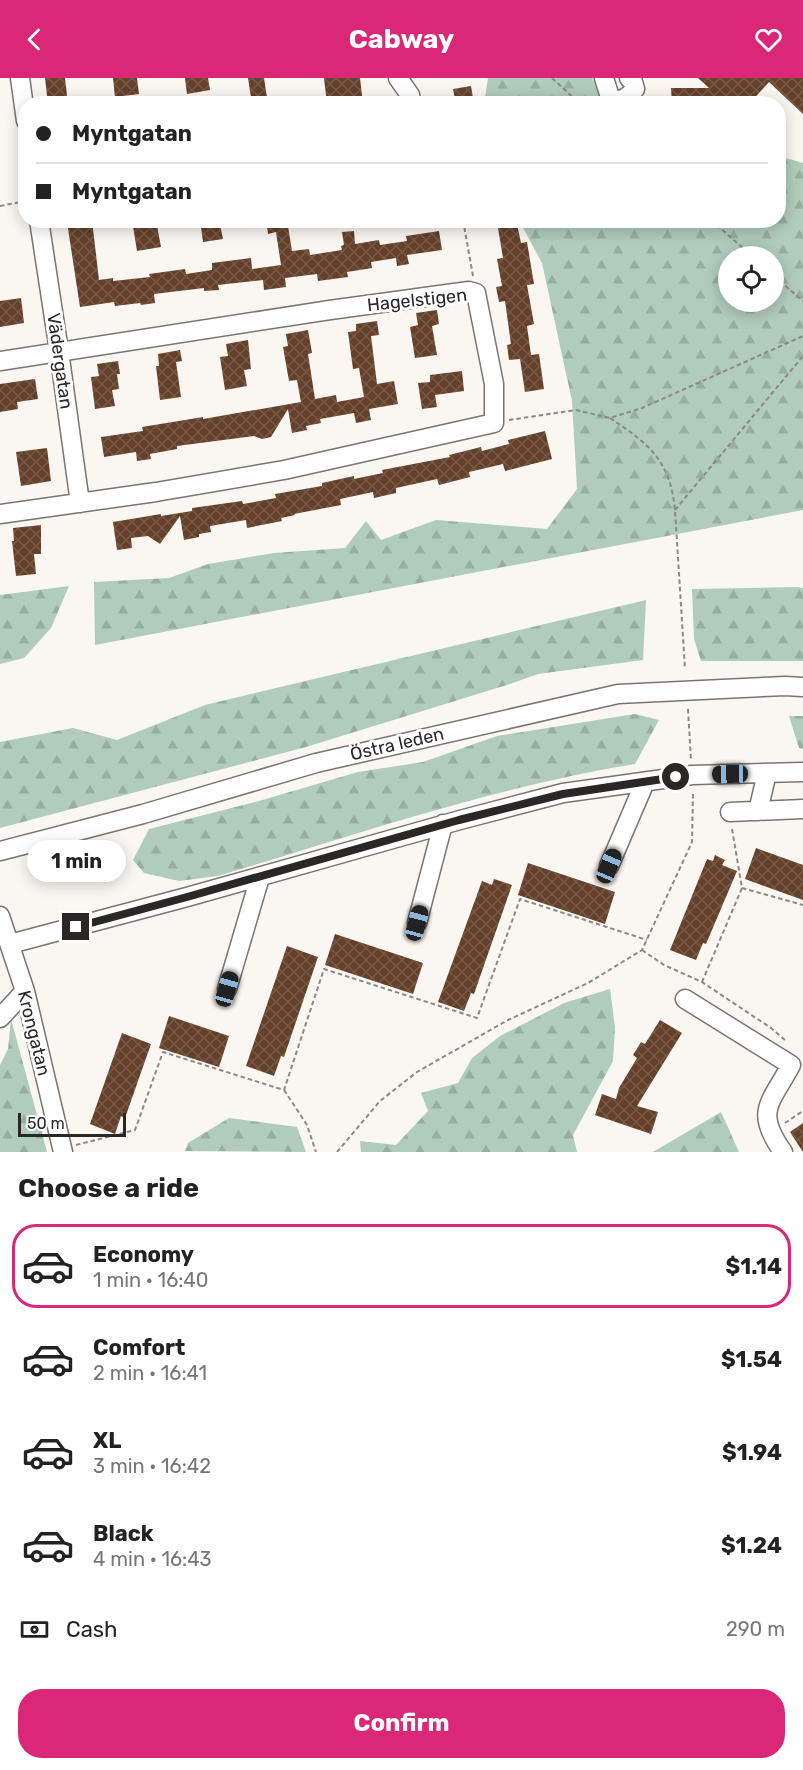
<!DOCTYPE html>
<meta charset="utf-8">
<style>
body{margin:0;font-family:Rubik,sans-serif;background:#f2f2f2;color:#222;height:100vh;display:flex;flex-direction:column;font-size:22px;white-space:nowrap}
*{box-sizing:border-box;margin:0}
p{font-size:20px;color:#767676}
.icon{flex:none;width:33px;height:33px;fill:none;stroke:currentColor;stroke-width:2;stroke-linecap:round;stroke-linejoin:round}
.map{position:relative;height:1074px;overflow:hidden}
.panel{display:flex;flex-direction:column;background:#fff;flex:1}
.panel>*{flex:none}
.top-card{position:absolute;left:18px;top:18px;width:768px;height:132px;border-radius:24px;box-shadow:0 3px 15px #0003;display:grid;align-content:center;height:132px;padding:0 18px;background:#fff}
.buttons{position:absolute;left:718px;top:168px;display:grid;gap:12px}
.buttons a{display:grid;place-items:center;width:66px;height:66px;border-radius:50%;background:#fff;box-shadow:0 3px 15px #0003;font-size:30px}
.scale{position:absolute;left:18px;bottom:15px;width:108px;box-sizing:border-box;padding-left:6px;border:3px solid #292826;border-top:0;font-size:16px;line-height:21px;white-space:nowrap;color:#292826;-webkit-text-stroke:4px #fff;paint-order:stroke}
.end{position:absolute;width:27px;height:27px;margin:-14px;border:8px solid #292826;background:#fff;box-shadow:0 0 0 3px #fff}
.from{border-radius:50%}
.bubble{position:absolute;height:42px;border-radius:21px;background:#fff;box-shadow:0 3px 15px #0003;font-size:20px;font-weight:700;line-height:42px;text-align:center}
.car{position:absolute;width:18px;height:36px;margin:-18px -9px;border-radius:8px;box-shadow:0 0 4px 2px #0007;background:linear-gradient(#222 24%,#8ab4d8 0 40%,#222 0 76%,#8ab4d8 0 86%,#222 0)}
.top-card b{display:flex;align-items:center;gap:21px;height:57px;font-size:22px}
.top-card b+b{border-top:2px solid #e0e0e0}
.top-card i{width:15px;height:15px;background:#222}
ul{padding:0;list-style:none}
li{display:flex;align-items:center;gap:18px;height:84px;margin:0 12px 9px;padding:0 6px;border:3px solid transparent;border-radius:24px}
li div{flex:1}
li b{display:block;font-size:22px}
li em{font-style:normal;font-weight:700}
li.current{border-color:#db2777}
li>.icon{width:54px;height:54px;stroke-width:1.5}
h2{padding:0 18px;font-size:27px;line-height:72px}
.pay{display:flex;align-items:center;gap:15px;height:66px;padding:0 18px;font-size:22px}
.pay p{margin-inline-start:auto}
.cta{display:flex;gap:12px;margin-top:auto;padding:12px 18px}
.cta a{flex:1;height:69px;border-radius:24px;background:#db2777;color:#fff;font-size:24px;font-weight:700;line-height:69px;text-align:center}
header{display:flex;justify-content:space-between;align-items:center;height:78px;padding:0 18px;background:#db2777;color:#fff;font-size:27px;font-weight:700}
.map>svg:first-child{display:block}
.forest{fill:url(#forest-firs);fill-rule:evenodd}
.building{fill:url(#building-cross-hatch)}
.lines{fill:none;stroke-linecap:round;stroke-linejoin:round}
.minor-casing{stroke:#797572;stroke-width:21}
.path{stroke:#8b8986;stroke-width:2;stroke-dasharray:4.5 3;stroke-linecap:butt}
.minor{stroke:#fff;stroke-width:18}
.route{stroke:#292826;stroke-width:8}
.labels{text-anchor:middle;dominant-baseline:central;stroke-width:6;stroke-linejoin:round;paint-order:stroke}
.street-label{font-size:18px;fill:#292826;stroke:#fff}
</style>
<header><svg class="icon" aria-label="back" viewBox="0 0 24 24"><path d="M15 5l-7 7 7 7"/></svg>Cabway<svg class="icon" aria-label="heart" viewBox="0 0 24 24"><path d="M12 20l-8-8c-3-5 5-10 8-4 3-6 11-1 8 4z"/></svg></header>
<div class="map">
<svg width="803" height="1074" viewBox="0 0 803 1074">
<defs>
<pattern id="forest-firs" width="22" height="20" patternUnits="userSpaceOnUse" patternTransform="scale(1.5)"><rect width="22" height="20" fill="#b0ccbb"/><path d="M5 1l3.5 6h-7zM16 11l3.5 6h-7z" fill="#97afa1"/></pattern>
<pattern id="building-cross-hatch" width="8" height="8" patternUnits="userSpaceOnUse" patternTransform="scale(1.5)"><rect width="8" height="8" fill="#65402a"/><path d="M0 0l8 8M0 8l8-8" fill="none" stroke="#775948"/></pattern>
</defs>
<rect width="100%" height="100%" fill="#faf6f2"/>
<path class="forest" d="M488,0H592L602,21L607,26H484Z
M779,78L803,85V432L95,567L94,504L169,500L208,486L274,475L345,470L366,443L381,462L436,442L547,451L577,411L572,323L542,185L521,146L511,143L778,142ZM729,178H774V224H729Z
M69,508L51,550L24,580L0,586V517Z
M797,509L803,510V583H701L694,561L692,511Z
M646,522L643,582L538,596L510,606L306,669L0,750V664L73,650L117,662L205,627Z
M635,636L659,642L635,686C493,709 355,757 218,798L179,803L144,795L133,782L149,751L259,723L358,694L423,684L497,658Z
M789,638H803V671L799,670Z
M610,911L615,949L613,983L573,1057L577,1074H361L360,1063L396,1067L428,1033L421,1015L458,1005L472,980L500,958L564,925Z
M11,941L47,1074H0V987L8,971Z
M721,1034L739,1074H653Z
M229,1040L297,1049L306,1074L185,1073L188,1065Z"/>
<path class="building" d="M45,0H65L68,26H48Z
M113,0H137L139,16L115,19Z
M185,0H208L210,12L187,16Z
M248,0H264L268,26H252Z
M324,0H360L363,26H327Z
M698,0H803V36L769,4L749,26H672L671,10H709Z
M471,8L474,26H456L453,11Z
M81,142H92L99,202L113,200V203L150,199L149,196L185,191L186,196L212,192V185L251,180L252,191L281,187L276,154L268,156L266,142H287L292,173L309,171L310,177L342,172L341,168L344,167L342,154L354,153L355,166L379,162L380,167L407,163L406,158L439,153L442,172L407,177L409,186L397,188L396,180L371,184L372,190L347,194L348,199L318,203L317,196L285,200L286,209L264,212L263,202L218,207L219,212L204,213V210L154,216L155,225L141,227L140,225L115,228L114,224L80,229L67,144Z
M132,142H156L161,169L137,173Z
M200,142H219L223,161L203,164Z
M517,146L521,165L527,164L534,206L527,207L534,246L527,248L531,277L539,276L544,311L525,314L520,281L509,282L507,267L511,266L505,223L499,224L496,209L502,208L497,181L503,180L498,150Z
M21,220L24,245L0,249V223Z
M437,232L439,246L432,248L437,277L415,280L410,249L418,247L416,235Z
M377,243L379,257L371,258L377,306L394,303L398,326L369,331L371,342L356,345L354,335L320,341L321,345L306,348L307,352L292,355L288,331L271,359L262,361L254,358L177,368V371L150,376L151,381L137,383L136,374L104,379L101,359L143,353L142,349L197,340L203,339V341L301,324L297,302L289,303L283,269L288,268L286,256L308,252L312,275L308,276L315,321L336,317L337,324L364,319L359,290L353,291L348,254L356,253V246Z
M248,262L251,291L244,292L247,308L225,312L220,279L228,278L226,266Z
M180,272L182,283L176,284L181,319L160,322L156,288H159L158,276Z
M118,283L120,296H117L119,311L112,312L115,328L95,331L91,299L99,298L97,286Z
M462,293L464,313L435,317L437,329L422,331L418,305L430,304V297Z
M35,301L38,321L17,324L18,331L0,334V306Z
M545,353L552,381L505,393L503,386L469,394L470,399L439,407L437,401L396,410V415L374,420L373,414L340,421L341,427L294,436L295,437L281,440L282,443L247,450L246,442L210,448L211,454L199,456V459L184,462L180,438L160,466L148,458L131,460L132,470L117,472L113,444L161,436V438L192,433V430L242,423L243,426L276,420L275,416L322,408V405L354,398V401L383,395L382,392L450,379L449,377L481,369L482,373L509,366L508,362Z
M47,370L51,403L21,408L16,374Z
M41,447V476H34L36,496L16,498L12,463H14L13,450Z
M756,770L803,787V822L745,801Z
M715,777L725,782L722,787L737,793L706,866L703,865L696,882L670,872L707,781L713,783Z
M528,785L615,814L605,846L518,817Z
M494,801L512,807L474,916L471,915L464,933L438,924L482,803L492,807Z
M335,856L423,885L413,916L325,887Z
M287,868L318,879L284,979L281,978L274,998L246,988Z
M169,938L229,958L219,989L159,970Z
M660,942L682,955L637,1028L658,1034L651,1056L595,1037L602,1016L616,1021L619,1010L637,980L633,977L641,964L645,966Z
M122,955L151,966L125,1040L121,1038L115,1056L90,1046Z
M803,1045V1074L790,1054Z"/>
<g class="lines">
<g class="minor-casing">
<path id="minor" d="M20,0L26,43
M398,0L410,17L412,26
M604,0L611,22C623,23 627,20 635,11L633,4L629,0
M39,142L59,273L80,425
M0,283L330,232L469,213L476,215L494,306V345L284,392L156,414L0,436
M758,733L767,695
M730,734L803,731
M0,773L143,736L316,685L618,616L785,608L803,609
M609,788L645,704
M0,838L25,913L63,1074
M417,845L443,746
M10,866L187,819L460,742L563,715L692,697L803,694
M227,911L260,799
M685,921L791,987C770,1026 754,1033 783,1074
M0,940L25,913"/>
</g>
<path class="path" d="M552,0L580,26
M0,128L26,123
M463,142L473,198
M711,142L752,178
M774,198L803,223
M610,340C649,366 670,382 675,432L685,591
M509,342L576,332L610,340L642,330L803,258
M675,432L803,278
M688,631L691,682
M742,810L803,827
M642,872L664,887L702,904L771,950L786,963
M702,904L742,810L732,751
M284,1012L307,1047L316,1074
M785,1045L803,1033
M76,1067L135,1052L163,974L284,1012L324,891L477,940L520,821L647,862
M337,1074L380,1023L417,994L508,942L588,905L642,872L692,764L693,714"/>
<use href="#minor" class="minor"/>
</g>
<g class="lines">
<path class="route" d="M76,849L187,819L459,742L563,716L676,699"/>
</g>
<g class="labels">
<g class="street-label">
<text transform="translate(417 222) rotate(-6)">Hagelstigen</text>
<text transform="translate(60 283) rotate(82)">Vädergatan</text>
<text transform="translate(397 666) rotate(-13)">Östra leden</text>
<text transform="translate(34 955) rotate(76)">Krongatan</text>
</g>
</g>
</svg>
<div class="buttons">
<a><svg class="icon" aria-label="locate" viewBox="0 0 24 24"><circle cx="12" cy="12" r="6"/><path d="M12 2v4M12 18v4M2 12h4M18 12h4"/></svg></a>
</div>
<div class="scale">50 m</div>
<i class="end from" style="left:676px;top:699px"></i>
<i class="end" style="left:76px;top:849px"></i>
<div class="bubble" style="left:27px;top:762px;width:99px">1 min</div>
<i class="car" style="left:730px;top:696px;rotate:269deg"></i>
<i class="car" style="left:609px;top:788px;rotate:23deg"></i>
<i class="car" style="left:417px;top:845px;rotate:15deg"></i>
<i class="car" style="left:227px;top:911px;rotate:16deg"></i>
<div class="top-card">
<b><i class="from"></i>Myntgatan</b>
<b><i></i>Myntgatan</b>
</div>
</div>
<section class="panel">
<h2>Choose a ride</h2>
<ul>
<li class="current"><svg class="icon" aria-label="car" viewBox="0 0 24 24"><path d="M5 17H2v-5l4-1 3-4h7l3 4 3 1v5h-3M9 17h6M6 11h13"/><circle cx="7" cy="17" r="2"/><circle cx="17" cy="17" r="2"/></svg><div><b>Economy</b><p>1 min · 16:40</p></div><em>$1.14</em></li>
<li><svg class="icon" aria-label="car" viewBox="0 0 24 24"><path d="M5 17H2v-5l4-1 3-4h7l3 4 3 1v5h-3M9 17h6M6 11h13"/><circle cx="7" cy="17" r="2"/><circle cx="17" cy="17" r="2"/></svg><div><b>Comfort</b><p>2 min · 16:41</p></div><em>$1.54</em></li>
<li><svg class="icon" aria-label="car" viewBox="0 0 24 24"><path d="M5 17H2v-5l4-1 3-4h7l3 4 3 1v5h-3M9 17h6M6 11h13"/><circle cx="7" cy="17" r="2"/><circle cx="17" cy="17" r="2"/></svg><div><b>XL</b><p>3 min · 16:42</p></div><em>$1.94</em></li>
<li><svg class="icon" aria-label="car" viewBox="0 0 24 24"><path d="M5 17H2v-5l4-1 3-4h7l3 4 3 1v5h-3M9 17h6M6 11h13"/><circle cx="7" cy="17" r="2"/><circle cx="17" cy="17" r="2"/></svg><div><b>Black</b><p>4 min · 16:43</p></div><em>$1.24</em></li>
</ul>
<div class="pay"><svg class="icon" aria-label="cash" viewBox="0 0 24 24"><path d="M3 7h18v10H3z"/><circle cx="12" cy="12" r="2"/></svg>Cash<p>290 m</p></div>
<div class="cta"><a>Confirm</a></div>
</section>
